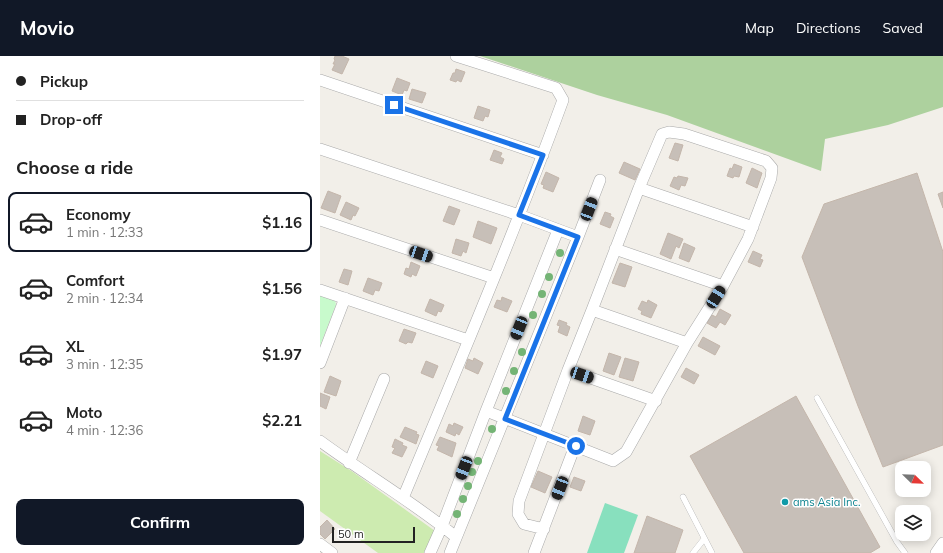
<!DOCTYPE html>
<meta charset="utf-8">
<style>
body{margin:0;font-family:Mulish,sans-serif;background:#f6f6f6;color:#222;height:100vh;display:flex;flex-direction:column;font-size:15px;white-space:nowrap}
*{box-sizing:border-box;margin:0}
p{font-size:13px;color:#767676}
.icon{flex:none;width:22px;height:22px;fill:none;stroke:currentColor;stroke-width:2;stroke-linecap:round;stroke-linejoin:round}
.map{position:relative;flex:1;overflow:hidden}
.sheet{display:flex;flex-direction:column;background:#fff;width:320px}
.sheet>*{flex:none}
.top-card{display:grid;align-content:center;height:88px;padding:0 16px;background:#fff}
.needle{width:26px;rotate:113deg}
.controls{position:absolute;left:575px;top:405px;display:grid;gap:8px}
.controls a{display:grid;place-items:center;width:36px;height:36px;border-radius:8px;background:#fff;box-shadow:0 2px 10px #0003;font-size:20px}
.scale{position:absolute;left:12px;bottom:10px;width:83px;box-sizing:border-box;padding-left:4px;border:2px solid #222;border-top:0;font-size:11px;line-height:14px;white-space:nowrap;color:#222;-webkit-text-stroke:3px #fff;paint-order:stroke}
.end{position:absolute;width:18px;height:18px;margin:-9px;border:5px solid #1a73e8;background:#fff;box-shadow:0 0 0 2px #fff}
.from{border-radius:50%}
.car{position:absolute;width:12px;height:24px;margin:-12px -6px;border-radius:5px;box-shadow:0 0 3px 1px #0007;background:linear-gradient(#222 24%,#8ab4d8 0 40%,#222 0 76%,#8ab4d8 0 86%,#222 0)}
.top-card b{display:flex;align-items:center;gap:14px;height:38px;font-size:15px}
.top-card b+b{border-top:1px solid #e0e0e0}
.top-card i{width:10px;height:10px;background:#222}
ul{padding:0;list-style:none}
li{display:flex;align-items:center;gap:12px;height:60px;margin:0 8px 6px;padding:0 8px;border:2px solid transparent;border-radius:8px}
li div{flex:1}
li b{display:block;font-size:15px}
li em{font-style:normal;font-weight:700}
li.active{border-color:#111827}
li>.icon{width:36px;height:36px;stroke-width:1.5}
h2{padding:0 16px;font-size:18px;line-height:48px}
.cta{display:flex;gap:8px;margin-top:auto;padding:8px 16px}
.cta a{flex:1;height:46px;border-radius:8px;background:#111827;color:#fff;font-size:16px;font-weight:700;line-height:46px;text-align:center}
header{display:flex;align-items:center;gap:24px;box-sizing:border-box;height:56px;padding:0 20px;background:#111827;color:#fff}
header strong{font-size:19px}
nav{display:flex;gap:22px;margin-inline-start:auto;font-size:14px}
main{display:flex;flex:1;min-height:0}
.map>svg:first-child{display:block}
.grass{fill:#cdebb0}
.forest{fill:#add19e}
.park{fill:#c8facc}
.pitch{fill:#88e0be}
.building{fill:#c7bfb8;stroke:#c4b6ab}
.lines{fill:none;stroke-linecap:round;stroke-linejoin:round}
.service-casing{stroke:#a9a9a9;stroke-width:6}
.minor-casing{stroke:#a9a9a9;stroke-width:12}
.service{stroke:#fff;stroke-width:5.5}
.minor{stroke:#fff;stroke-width:11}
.tree{fill:#74b475}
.route{stroke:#1a73e8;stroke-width:5}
.culture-dot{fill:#0f9aa8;stroke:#fff;stroke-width:1.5}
.labels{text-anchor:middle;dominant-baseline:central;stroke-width:3;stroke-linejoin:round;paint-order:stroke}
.culture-label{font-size:11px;fill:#0d838f;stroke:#fff;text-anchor:start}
</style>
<header>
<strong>Movio</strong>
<nav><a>Map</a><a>Directions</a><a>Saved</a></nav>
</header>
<main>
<section class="sheet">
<div class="top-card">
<b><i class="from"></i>Pickup</b>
<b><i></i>Drop-off</b>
</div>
<h2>Choose a ride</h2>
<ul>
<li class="active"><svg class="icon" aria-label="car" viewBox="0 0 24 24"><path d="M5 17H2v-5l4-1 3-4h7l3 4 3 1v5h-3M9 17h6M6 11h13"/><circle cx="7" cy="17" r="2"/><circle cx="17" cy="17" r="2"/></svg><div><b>Economy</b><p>1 min · 12:33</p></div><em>$1.16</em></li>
<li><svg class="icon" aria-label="car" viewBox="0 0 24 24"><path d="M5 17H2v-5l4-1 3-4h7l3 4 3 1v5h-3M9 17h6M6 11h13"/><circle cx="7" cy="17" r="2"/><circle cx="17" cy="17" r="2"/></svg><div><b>Comfort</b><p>2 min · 12:34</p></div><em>$1.56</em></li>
<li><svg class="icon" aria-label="car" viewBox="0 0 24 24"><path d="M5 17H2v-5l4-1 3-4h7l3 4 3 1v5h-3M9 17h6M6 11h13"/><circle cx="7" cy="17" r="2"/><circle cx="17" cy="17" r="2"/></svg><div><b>XL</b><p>3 min · 12:35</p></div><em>$1.97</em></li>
<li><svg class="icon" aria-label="car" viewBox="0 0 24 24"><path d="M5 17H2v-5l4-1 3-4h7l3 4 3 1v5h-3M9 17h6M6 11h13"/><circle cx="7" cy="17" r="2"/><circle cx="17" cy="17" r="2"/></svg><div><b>Moto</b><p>4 min · 12:36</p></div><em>$2.21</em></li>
</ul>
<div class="cta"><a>Confirm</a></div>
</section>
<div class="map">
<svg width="623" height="497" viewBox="0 0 623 497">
<rect width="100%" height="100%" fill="#f2efe9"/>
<path class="grass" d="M0,395L33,416L115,475L104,497H58L0,455Z"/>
<path class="forest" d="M160,0H623V51L568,69L505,83L501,115L347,59L277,39Z"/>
<path class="park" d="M0,239L15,244L16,249L0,290Z"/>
<path class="pitch" d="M285,447L318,459L304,497H267Z"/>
<path class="building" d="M15,0H22L29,3L22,18L12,14L15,8H13L15,4L14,3Z
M136,13L145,16L141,26L137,24L136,26L130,24L133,17H135Z
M77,22L90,27L87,35L84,34L82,39L72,35Z
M92,33L106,37L102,47L89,43Z
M158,50L170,54L168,61L165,60L163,65L154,62Z
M355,87L363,89L358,105L349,102Z
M174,94L182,97L180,101L184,103L182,108L170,104Z
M304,106L320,113L315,124L299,117Z
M414,108L422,111L419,121L414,120L413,122L407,120L410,112L412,113Z
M432,112L442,117L437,132L426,127Z
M226,116L239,122L233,136L223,132L224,129L221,128Z
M597,117L623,196V389L563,411L538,350L482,201L504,148Z
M358,120L368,122L365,130L361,129L359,134L350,130L354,121L357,122Z
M8,135L21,140L15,157L1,152Z
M623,136V152L618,138Z
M26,146L39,152L35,160L33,159L31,164L20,159Z
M129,150L140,154L134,169L123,165Z
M285,156L291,158L290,160L294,162L290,172L280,168Z
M158,165L177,172L171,188L153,181Z
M348,177L363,183L359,192L356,190L351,203L340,198Z
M136,183L149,187L146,197L143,195L141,200L132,197Z
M364,187L375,192L369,206L359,202Z
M433,195L442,199L440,203L443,204L440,211L428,206Z
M91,206L100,210L96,220L92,218L91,221L84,218L86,212L89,213Z
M300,207L312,211L305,231L292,227Z
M24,213L32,215L28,229L19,226Z
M48,222L62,227L59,235L55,234L53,239L43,235Z
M182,241L192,245L187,256L174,251L177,244L181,245Z
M110,243L124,249L121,256L118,255L116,260L105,255Z
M328,244L337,249L331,262L321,258L322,255L318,253L322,245L327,247Z
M400,253L411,259L405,269L400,266L396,272L387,267L392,259L396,261Z
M239,264L247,267L246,269L250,271L247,280L238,276L240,270L237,269Z
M84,273L96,277L92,287L88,286L86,288L79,285Z
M383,281L400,290L395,299L378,290Z
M289,297L301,301L294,319L283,315Z
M154,302L163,307L158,318L145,312L148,303L153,305Z
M305,302L319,306L313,325L299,321Z
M106,305L118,310L113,322L101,317Z
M366,312L379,319L374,328L361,321Z
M10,320L21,325L16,340L4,336Z
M0,337L10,341L6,353L0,350Z
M476,340L560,491L550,497H424L370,400Z
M263,360L275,365L270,379L258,375Z
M134,367L143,371L139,379L136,377L135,380L126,376L129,368L133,370Z
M85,371L97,376L96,378L99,379L96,388L80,381Z
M120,381L136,387L132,401L117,394L119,390L116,389Z
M75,383L83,387L82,389L87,391L82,401L72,397L75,392L72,391Z
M218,415L232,421L225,437L211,431Z
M254,421L265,425L261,435L250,431Z
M327,460L363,474L355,497H314Z
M7,464L15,473L5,483L0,478V471Z"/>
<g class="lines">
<g class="service-casing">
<path id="service" d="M497,342L577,486L585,497
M363,441L392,497
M373,497L384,483"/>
</g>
<g class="minor-casing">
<path id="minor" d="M0,24L223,99
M0,93L199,159L258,181
M319,132L433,171
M0,164L174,222
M295,193L403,230
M0,234L148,284
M272,254L367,287
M0,307L25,242
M248,314L336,345
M166,355L293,405L306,396L367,287L403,230L428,183L451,122L452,112L446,105L364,78L349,76L342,78L319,132L272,254L248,314L199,445L198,458L204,468L224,473
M0,385C45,418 93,446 136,481
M29,407L64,323
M83,442C138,310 194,178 243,44L236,32L136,0
M0,488L12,497
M110,497L122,470L166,355L238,174
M130,497L258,181L280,124
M214,497L255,390
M616,497L623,487"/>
</g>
<use href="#service" class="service"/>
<use href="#minor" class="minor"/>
</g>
<g class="tree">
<circle cx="240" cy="197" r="4"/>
<circle cx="229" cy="221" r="4"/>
<circle cx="222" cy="238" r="4"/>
<circle cx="213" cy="259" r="4"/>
<circle cx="202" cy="296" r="4"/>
<circle cx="194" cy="315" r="4"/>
<circle cx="186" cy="335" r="4"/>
<circle cx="172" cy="373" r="4"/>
<circle cx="158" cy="405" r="4"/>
<circle cx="152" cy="416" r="4"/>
<circle cx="148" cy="430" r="4"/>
<circle cx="143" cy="443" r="4"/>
<circle cx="137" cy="458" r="4"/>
</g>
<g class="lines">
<path class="route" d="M74,49L223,99L199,159L258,181L185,363L256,390"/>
</g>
<circle class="culture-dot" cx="465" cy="446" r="4"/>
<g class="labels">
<g class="culture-label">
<text x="473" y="446">ams Asia Inc.</text>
</g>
</g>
</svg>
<div class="controls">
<a><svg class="needle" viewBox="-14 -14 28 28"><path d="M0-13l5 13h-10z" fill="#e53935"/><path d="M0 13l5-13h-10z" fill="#767676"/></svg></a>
<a><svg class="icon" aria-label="layers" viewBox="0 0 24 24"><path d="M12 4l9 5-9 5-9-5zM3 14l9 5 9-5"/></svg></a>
</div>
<div class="scale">50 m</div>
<i class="end from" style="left:256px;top:390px"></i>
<i class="end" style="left:74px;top:49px"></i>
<i class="car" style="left:269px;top:153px;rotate:21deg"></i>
<i class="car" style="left:101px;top:198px;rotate:109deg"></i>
<i class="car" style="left:396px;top:241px;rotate:32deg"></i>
<i class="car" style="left:199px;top:272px;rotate:202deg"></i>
<i class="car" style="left:262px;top:319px;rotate:109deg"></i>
<i class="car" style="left:144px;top:412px;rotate:201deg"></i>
<i class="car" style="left:240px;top:432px;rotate:201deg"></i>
</div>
</main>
